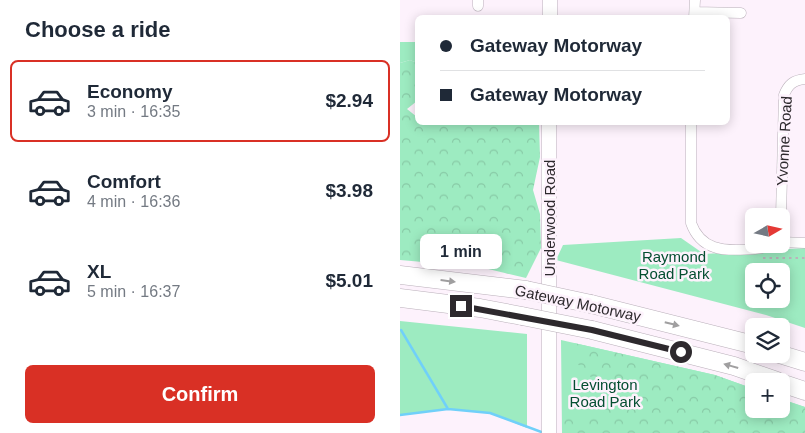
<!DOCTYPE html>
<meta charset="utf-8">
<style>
body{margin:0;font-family:Helvetica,sans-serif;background:#f2f2f3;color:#1f2937;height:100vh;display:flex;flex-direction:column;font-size:19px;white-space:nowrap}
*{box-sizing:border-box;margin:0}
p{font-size:16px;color:#747a83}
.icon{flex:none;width:28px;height:28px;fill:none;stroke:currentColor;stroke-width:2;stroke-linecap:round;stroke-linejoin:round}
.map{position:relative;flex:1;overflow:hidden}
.panel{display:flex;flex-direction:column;background:#fff;width:400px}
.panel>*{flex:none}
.top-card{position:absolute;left:15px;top:15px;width:315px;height:110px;border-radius:8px;box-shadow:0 2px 12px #0003;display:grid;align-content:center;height:110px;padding:0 25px;background:#fff}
.needle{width:32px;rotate:81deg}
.buttons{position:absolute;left:345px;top:208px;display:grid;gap:10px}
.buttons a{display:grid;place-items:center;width:45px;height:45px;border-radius:8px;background:#fff;box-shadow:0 2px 12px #0003;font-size:25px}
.end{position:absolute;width:22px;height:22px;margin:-11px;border:6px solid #2d292d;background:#fff;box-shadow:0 0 0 2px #fff}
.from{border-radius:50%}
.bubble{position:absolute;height:35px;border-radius:8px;background:#fff;box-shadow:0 2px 12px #0003;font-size:16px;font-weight:600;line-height:35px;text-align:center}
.top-card b{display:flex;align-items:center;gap:18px;height:48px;font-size:19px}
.top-card b+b{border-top:1px solid #e0e1e3}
.top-card i{width:12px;height:12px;background:#1f2937}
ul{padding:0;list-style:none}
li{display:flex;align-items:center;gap:15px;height:82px;margin:0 10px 8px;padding:0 15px;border:2px solid transparent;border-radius:8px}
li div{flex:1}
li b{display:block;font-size:19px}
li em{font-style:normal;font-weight:600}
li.current{border-color:#d93025}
li>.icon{width:45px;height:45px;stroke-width:1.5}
h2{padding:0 25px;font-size:22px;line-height:60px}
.button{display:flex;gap:10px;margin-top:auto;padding:10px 25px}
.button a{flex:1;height:58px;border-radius:8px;background:#d93025;color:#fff;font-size:20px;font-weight:600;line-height:58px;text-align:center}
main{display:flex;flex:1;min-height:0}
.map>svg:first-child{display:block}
.green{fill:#9debc1;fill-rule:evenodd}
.forest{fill:url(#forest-crowns)}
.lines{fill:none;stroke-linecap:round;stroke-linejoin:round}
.stream{stroke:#70d0f9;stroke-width:2.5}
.street-casing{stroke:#bab0ba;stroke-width:11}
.secondary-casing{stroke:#bab0ba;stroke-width:15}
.highway-casing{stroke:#bab0ba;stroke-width:19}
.path{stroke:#bcb3bb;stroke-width:2;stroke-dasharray:2.5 4;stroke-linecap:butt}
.street{stroke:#fff;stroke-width:10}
.secondary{stroke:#fff;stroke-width:14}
.highway{stroke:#fff;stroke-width:18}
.highway-bridge-casing{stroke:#bab0ba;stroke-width:19;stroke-linecap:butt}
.highway-bridge{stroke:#fff;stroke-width:18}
.oneway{fill:#a09fa0}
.route{stroke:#2d292d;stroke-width:6}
.labels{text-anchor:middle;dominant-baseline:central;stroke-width:5;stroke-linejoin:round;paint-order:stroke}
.street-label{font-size:15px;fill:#2d292d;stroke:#fdf2fc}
.park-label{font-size:15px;fill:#044e31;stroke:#fdf2fc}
</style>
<main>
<section class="panel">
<h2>Choose a ride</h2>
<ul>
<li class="current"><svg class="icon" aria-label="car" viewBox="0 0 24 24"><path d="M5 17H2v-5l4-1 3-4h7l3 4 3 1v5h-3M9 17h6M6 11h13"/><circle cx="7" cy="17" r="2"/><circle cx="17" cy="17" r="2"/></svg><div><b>Economy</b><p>3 min · 16:35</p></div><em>$2.94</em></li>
<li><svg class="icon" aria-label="car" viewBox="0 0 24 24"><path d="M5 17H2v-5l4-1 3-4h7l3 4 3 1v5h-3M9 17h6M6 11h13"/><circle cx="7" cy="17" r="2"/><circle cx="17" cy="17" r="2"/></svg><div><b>Comfort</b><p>4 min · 16:36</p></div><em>$3.98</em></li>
<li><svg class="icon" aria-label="car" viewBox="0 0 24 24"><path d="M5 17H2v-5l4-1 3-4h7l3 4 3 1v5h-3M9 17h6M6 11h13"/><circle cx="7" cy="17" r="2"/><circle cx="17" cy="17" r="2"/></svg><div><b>XL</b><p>5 min · 16:37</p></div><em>$5.01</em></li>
</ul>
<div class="button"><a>Confirm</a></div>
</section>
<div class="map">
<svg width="405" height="433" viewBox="0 0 405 433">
<defs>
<pattern id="forest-crowns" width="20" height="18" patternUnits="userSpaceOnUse" patternTransform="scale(1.25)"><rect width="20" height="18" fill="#9debc1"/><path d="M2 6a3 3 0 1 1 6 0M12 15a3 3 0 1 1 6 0" fill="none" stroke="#88caa6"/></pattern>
</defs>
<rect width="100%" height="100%" fill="#fdf2fc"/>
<path class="green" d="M0,42H17V63L10,60L0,63Z
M281,238L304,254L405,248V328L366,315L156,260L163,245ZM354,271H381V299H354Z
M0,321L127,334V428L90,413L48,409L0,415Z
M161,340L315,375L354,389V409H381V399L405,407V433H162Z"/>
<path class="forest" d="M10,60L17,63V101L7,109L17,117L18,122L139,123L140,157L133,190L140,214L141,248L126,278L80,267L0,260V63Z
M174,343L315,375L354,389V409H381V399L405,407V433H162V416L180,421L203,414L209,400L207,388L188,375L175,361Z"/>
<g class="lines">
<path class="stream" d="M1,330L48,409
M0,415L48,409L90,413L144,433"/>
<g class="street-casing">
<path id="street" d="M78,0V6
M295,12L341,13
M294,18L295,0
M291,122V223C295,234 302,243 314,247C327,252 363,250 376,244
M381,216L384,95C388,85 393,80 405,79
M381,242L405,243"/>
</g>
<g class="secondary-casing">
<path id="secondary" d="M150,18V0
M149,433V122"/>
</g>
<g class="highway-casing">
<path id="highway" d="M0,275L126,290
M0,298L80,308L122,316
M191,304L354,345
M192,330L334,366L377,381
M379,354L405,362
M381,383L405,391"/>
</g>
<path class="path" d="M363,258H405"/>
<use href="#street" class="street"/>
<use href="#secondary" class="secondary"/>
<use href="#highway" class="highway"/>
<g class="highway-bridge-casing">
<path id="highway-bridge" d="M126,290L191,304
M122,316L192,330"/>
</g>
<use href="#highway-bridge" class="highway-bridge"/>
</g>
<defs><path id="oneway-solid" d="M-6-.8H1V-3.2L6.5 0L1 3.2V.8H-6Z" transform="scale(1.25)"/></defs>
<g class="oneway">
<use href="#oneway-solid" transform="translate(48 281) rotate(7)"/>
<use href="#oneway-solid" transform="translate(272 324) rotate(14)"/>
<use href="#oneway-solid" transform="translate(331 366) rotate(-164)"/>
</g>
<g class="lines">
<path class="route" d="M61,306L192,330L281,352"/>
</g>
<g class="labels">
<g class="street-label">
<text transform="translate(384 141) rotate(-87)">Yvonne Road</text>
<text transform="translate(149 218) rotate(-90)">Underwood Road</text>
<text transform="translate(178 303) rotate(12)">Gateway Motorway</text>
</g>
<g class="park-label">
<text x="274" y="256">Raymond<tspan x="274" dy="17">Road Park</tspan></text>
<text x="205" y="384">Levington<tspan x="205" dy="17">Road Park</tspan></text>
</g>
</g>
</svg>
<div class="buttons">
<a><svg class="needle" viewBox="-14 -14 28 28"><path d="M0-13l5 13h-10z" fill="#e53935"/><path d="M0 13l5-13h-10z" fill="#747a83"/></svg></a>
<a><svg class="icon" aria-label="locate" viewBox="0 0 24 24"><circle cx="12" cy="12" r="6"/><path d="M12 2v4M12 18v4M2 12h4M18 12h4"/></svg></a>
<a><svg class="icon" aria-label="layers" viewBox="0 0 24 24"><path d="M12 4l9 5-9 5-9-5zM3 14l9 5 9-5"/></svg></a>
<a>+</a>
</div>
<i class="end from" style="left:281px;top:352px"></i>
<i class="end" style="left:61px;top:306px"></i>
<div class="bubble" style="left:20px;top:234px;width:82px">1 min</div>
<div class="top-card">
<b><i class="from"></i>Gateway Motorway</b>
<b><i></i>Gateway Motorway</b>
</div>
</div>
</main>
